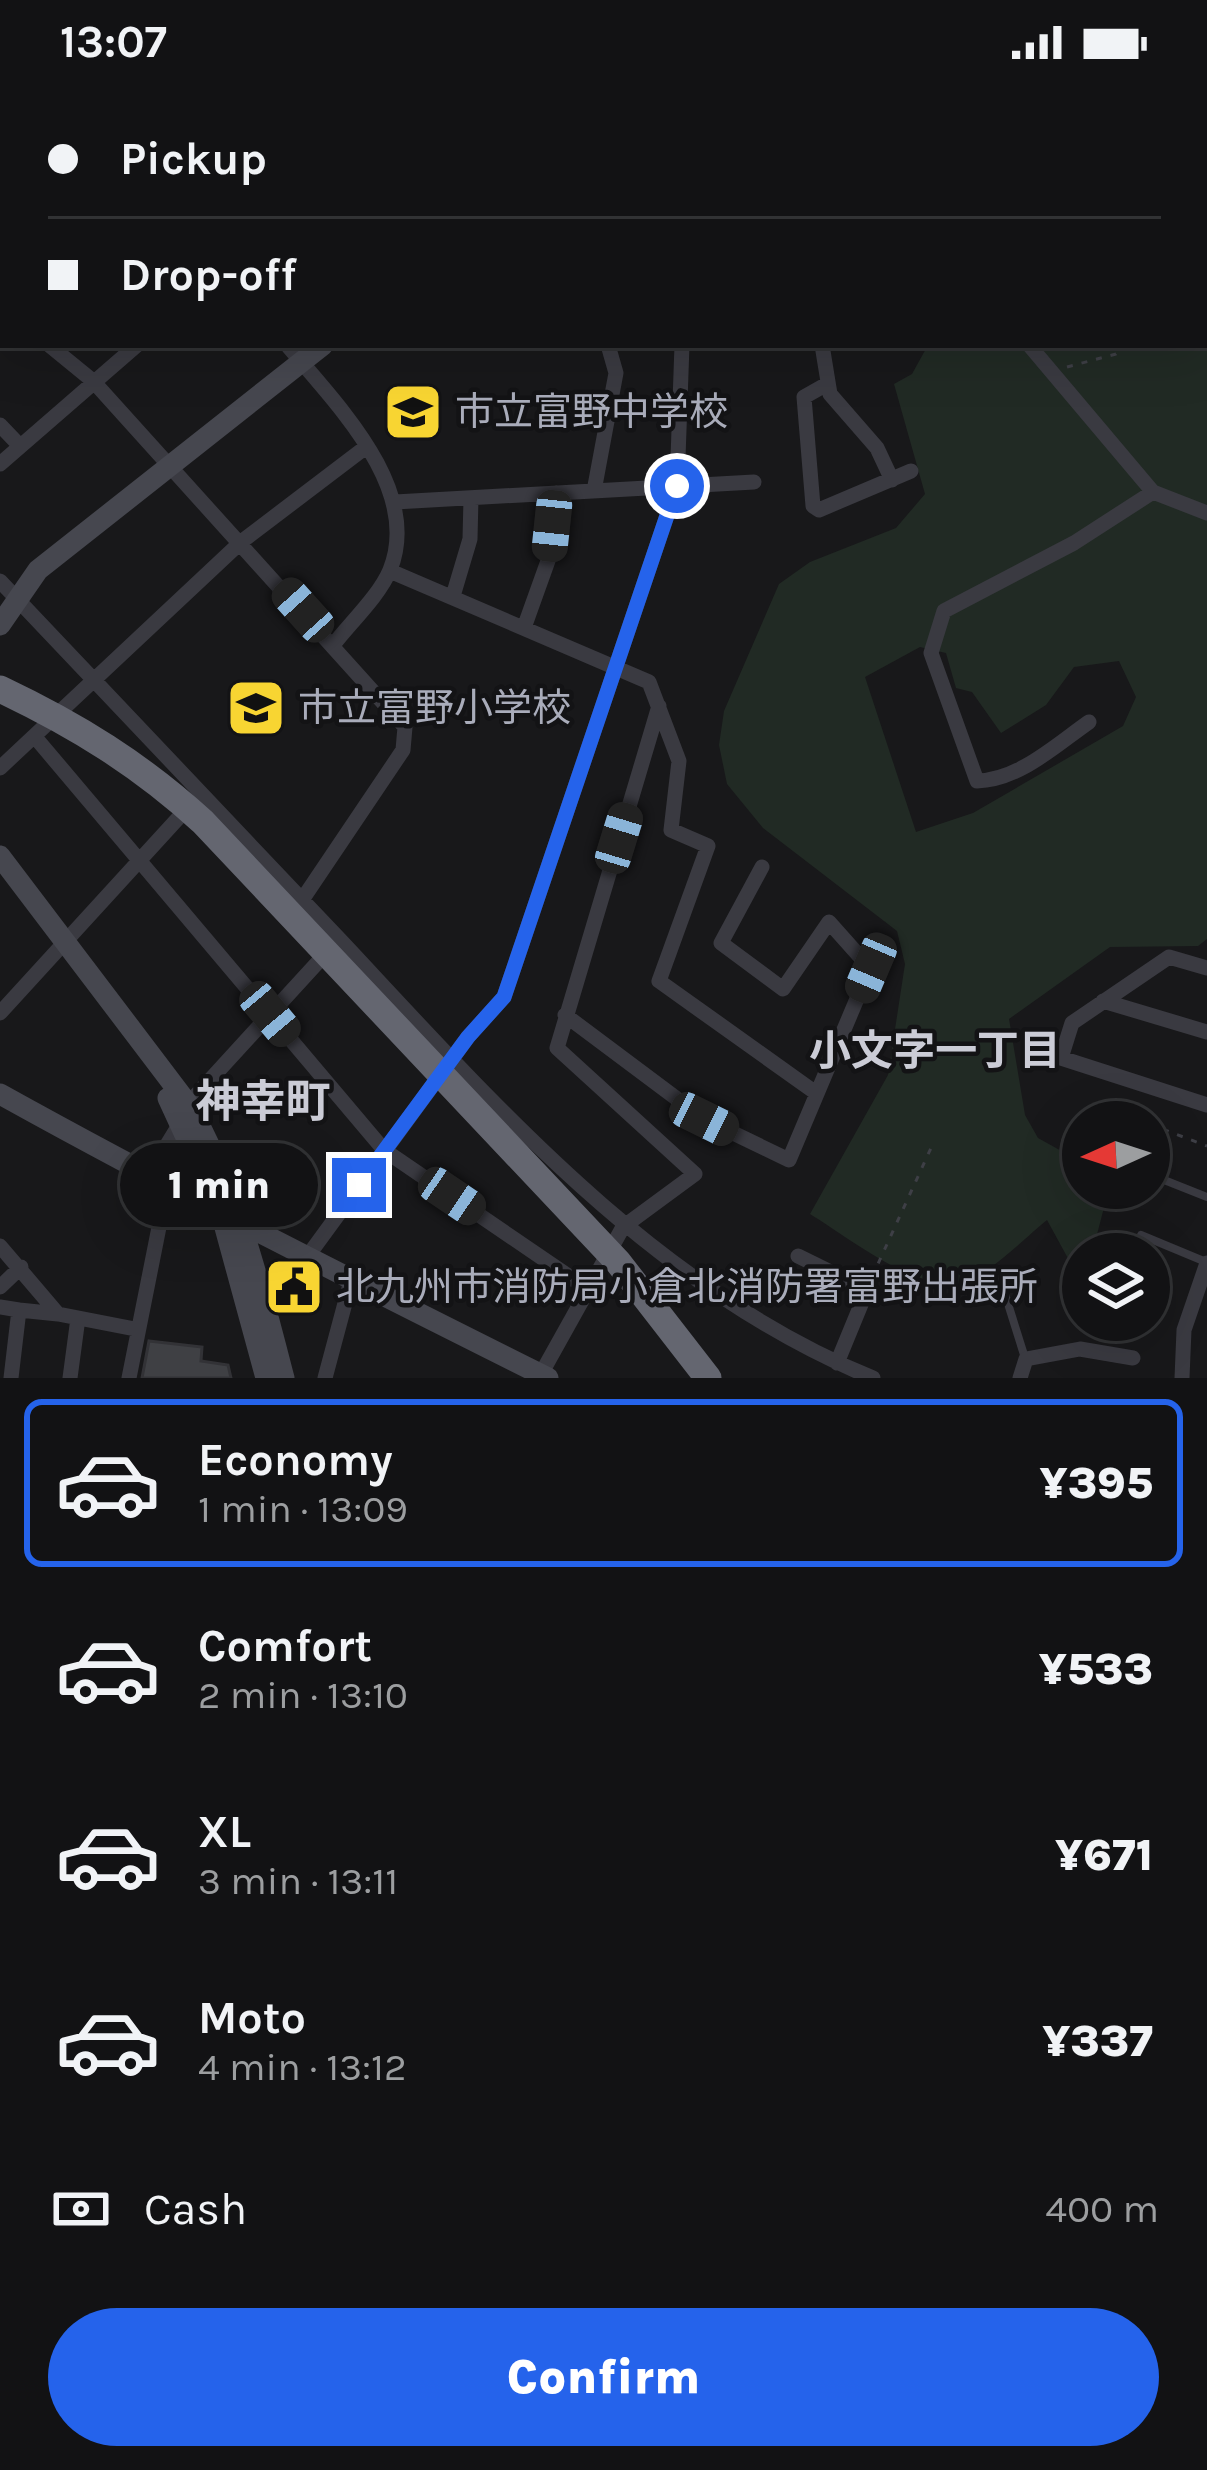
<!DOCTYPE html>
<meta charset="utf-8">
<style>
body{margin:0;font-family:Karla,"Noto Sans JP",sans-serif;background:#1f2022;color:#f1f3f6;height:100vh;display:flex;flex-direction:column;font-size:45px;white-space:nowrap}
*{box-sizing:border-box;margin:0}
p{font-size:39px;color:#9c9ea0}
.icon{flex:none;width:66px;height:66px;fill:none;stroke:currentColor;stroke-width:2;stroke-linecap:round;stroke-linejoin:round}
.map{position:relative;height:1294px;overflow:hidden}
.panel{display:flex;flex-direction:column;background:#121214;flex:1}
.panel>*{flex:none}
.guide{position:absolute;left:0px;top:0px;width:1209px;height:264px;box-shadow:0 12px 48px #0002,0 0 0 3px #313234;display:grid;align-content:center;height:264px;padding:0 48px;background:#121214}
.needle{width:78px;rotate:267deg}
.buttons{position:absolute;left:1062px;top:1017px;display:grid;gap:24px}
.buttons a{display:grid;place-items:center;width:108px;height:108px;border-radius:50%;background:#121214;box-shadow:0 12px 48px #0002,0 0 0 3px #313234;font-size:60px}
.end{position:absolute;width:54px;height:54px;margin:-27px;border:15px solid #2563eb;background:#fff;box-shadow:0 0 0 6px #fff}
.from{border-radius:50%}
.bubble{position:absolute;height:84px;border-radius:42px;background:#121214;box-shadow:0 12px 48px #0002,0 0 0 3px #313234;font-size:39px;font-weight:800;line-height:84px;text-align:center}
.car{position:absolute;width:36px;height:72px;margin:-36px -18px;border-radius:15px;box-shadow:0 0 9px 3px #0007;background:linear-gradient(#222 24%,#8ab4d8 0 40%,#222 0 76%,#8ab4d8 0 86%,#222 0)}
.guide b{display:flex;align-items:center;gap:42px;height:114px;font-size:45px}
.guide b+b{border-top:3px solid #313234}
.guide i{width:30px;height:30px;background:#f1f3f6}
ul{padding:21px 0 0;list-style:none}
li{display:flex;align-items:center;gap:36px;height:168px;margin:0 24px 18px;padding:0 24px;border:6px solid transparent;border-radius:18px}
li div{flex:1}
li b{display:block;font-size:45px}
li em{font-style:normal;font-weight:800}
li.current{border-color:#2563eb}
li>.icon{width:108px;height:108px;stroke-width:1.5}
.pay{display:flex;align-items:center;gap:30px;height:132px;padding:0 48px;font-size:45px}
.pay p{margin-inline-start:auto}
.button{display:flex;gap:24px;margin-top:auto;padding:24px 48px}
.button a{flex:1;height:138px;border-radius:72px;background:#2563eb;color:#fff;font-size:48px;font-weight:800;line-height:138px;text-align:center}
.status{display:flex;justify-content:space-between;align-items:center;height:84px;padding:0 60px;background:#121214;direction:ltr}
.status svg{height:33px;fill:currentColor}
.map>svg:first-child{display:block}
.green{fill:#212a24;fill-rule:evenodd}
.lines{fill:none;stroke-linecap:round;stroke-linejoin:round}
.stream{stroke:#2d343e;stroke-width:4.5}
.building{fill:#3f4044;stroke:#323236;stroke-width:3}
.path{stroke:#3e3f46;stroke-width:3;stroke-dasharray:6 9;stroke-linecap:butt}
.lane{stroke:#3a3a41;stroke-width:8}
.street{stroke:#3a3a41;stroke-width:15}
.secondary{stroke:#46474f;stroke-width:21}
.highway{stroke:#646670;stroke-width:27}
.route{stroke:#2563eb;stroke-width:15}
.labels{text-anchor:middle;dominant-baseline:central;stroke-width:9;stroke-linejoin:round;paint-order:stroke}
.poi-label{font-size:39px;fill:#a9acba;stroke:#131315;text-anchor:start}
.neighbourhood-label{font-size:42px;font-weight:bold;fill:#cbccd6;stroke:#131315}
.quarter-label{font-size:45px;font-weight:bold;fill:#cbccd6;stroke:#131315}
</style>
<div class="status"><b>13:07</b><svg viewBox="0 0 49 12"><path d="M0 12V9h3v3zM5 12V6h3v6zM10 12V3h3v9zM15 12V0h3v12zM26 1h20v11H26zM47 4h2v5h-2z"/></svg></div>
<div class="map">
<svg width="1207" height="1294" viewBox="0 0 1207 1294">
<rect width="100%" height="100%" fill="#18181a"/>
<path class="green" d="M901,0H1207V855L1198,862L1110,863L1009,935L1025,1031L1038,1054L1083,1079V1104H1109L1092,1170H1083V1180L1070,1178L1047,1136C1023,1155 985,1197 953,1201C914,1205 843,1150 810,1130L888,991L905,880L897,847L763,744L727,700L719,661L724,627L779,500L810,478L896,444L925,410L894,300L912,290L928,261H1206V3ZM920,563L946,569L956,604L972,608L1001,649L1046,621L1074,583L1119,577L1136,613L1123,642L973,729L916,748L865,593Z"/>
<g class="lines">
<path class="stream" d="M359,3L362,0
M0,188L3,187"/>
</g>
<path class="building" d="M149,1257L202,1263L201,1277L228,1281L231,1294H142Z"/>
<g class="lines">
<path class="path" d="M1206,212H1207
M1067,283L1116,270L1126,261
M1125,1031L1142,1038
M1149,1040L1207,1062
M872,1193L931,1064"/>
<path class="lane" d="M342,3L344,0
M1149,1090L1207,1113
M1141,1151L1206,1178
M999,1191L1025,1274"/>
<path class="street" d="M303,0L307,3
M553,0L558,3
M379,3L381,0
M471,3L473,0
M654,3L657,0
M0,170H3
M0,200H3
M0,222L3,224
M49,261L93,297L405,643L403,666L302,816
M287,261C334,318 423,404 390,486C379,512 351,538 334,560
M822,261L830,310L877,364L892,396
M1029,261L1153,408L1207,429
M827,300L804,313L813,422L819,426L911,387
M0,341L20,362
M0,380L137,261
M594,407L616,289L608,261
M395,418L754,398
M390,487L649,598L679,677L671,746L708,762L659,897L816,1009
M0,497C115,617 229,738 344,860C499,1026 657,1206 873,1294
M453,512L470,455L471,414
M525,541L549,474L556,409
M1089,638C1056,661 1019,696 977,697L931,569L944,527L1074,459L1153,408
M35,653L384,1066L586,1204
M0,684L241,458L366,363
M1207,884L1169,873L1072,939L1061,974L1207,1021
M1103,917L1207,948
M0,929L192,719
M565,931L704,1035L789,1076L870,884L829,838L783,905L721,859L762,783
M188,1020L329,866
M148,1092L181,1038
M0,1162L58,1230L135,1245
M310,1169L468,953L504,913L677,402L682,261
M798,1172L867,1206L837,1279
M0,1203L21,1183
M0,1223L19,1226L11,1294
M19,1226L58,1230
M541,1290L623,1143L695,1090L557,964L659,622
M70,1294L78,1234
M129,1294L167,1103
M325,1294L352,1193
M1020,1294L1026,1275L1080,1265L1133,1274
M1182,1294L1184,1246L1207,1179"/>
<path class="secondary" d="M0,541L38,486L323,261
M0,772L188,1020C237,1106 259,1198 284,1294
M0,1010C180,1110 364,1202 548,1294
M168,1014L221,1129L266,1294"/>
<path class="highway" d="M0,605C76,641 141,681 203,738L618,1178L708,1294"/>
</g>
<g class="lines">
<path class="route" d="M359,1101L468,953L504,913L677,402"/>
</g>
<defs>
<g id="school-square" transform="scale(3)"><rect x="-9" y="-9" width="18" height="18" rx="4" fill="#f8d532" stroke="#131315"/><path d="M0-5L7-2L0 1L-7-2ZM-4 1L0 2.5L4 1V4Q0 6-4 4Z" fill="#111"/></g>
<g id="civic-square" transform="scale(3)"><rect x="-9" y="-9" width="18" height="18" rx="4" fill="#f8d532" stroke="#131315"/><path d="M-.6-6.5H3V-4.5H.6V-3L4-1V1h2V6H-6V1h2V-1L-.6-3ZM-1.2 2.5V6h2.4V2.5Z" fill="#111"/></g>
</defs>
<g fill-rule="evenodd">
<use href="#school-square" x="413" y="328"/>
<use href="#school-square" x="256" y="624"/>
<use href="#civic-square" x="294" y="1203"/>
</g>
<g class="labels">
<g class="poi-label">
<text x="455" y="328">市立富野中学校</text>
<text x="298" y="624">市立富野小学校</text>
<text x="336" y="1203">北九州市消防局小倉北消防署富野出張所</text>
</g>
<g class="neighbourhood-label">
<text x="935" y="967">小文字一丁目</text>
</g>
<g class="quarter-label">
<text x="263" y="1018">神幸町</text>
</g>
</g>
</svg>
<div class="buttons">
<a><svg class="needle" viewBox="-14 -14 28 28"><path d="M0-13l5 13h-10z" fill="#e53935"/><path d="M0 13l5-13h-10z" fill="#9c9ea0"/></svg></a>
<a><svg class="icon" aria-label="layers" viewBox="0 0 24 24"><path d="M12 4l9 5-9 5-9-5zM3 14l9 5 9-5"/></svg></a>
</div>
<i class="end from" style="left:677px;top:402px"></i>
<i class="end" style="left:359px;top:1101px"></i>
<div class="bubble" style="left:120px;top:1059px;width:198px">1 min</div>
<i class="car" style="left:552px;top:442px;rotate:186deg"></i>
<i class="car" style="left:303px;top:526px;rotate:318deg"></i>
<i class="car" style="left:619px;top:754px;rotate:17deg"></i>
<i class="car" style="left:871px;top:884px;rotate:203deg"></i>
<i class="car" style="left:270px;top:930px;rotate:140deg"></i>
<i class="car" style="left:704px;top:1035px;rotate:116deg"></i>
<i class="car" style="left:452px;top:1112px;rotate:124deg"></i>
<div class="guide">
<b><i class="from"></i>Pickup</b>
<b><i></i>Drop-off</b>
</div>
</div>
<section class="panel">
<ul>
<li class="current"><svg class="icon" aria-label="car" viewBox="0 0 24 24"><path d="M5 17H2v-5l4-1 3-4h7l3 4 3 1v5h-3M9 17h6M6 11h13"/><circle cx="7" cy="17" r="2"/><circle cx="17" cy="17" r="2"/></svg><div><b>Economy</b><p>1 min · 13:09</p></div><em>¥395</em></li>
<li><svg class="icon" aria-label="car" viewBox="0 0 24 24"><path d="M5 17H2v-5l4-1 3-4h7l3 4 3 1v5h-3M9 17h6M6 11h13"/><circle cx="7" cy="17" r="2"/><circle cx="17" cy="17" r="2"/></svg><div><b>Comfort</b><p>2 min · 13:10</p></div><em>¥533</em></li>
<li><svg class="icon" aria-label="car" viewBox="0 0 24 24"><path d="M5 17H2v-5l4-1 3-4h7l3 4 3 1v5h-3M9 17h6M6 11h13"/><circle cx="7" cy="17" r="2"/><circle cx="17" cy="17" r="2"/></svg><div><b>XL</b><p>3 min · 13:11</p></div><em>¥671</em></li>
<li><svg class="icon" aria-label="car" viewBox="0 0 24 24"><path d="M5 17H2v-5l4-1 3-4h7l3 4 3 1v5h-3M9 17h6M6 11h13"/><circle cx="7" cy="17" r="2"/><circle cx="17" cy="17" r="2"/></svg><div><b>Moto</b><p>4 min · 13:12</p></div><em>¥337</em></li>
</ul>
<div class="pay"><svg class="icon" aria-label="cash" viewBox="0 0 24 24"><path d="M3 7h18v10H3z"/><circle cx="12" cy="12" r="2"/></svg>Cash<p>400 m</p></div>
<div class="button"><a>Confirm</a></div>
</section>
